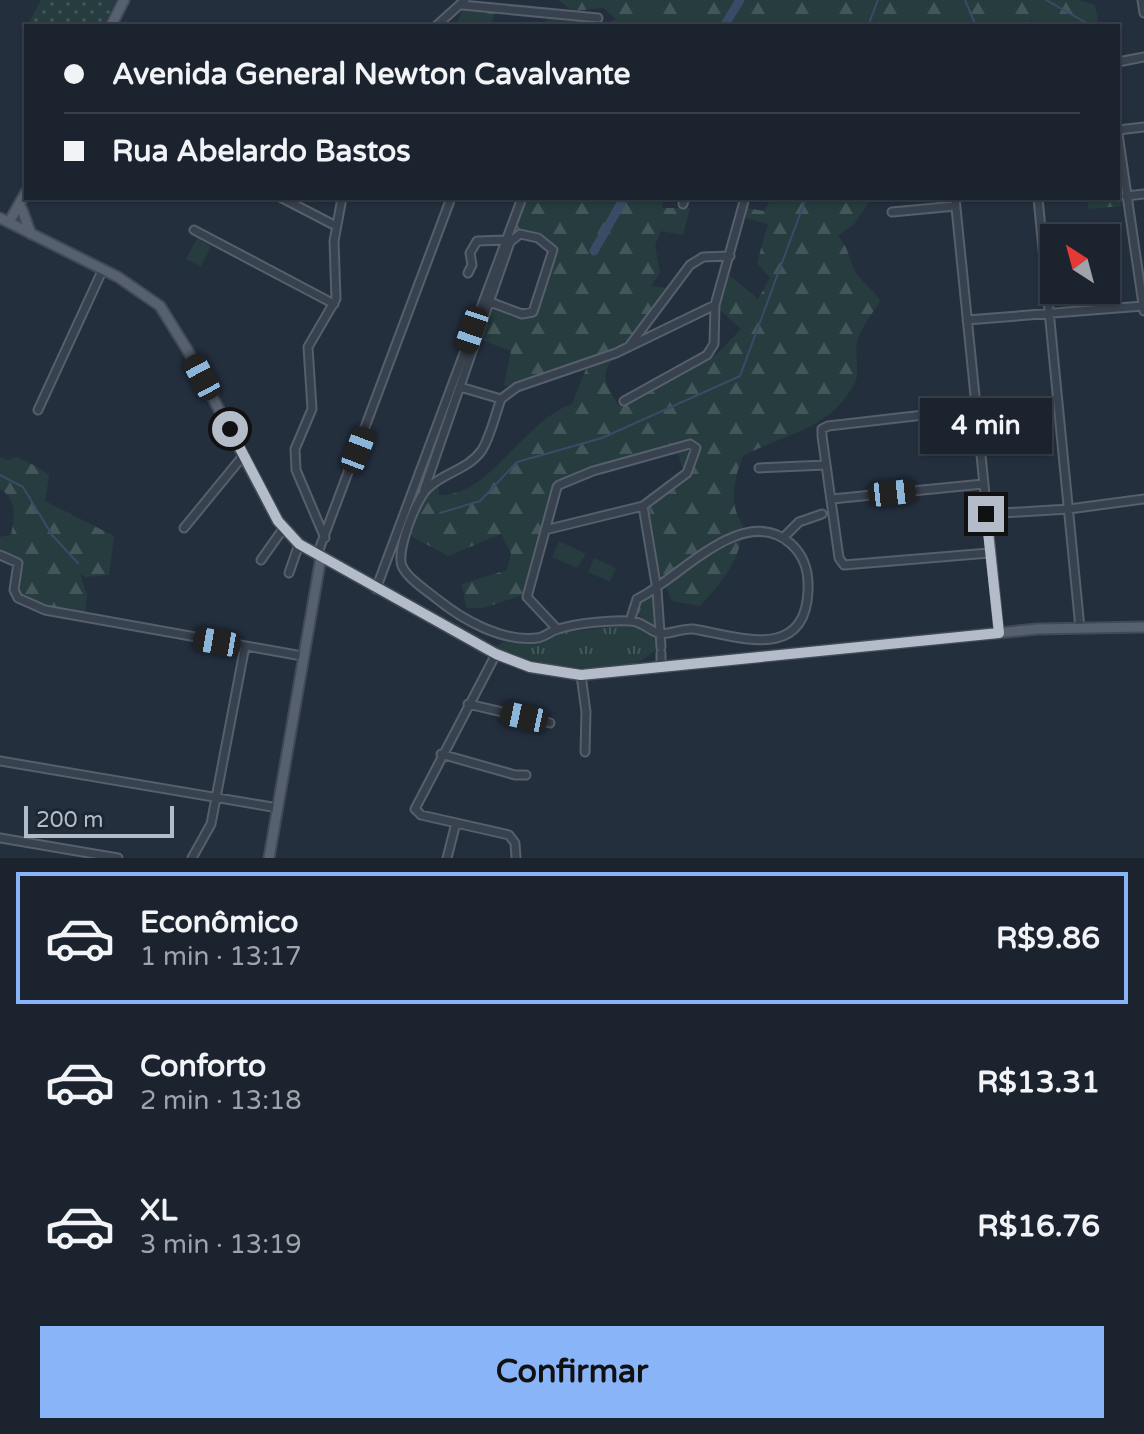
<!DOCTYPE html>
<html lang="pt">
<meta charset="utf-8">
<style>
body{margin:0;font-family:"Varela Round",sans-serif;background:#242b36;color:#f1f3f6;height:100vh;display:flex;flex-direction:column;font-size:30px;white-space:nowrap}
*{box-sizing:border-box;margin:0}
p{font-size:26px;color:#a0a4aa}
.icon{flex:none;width:44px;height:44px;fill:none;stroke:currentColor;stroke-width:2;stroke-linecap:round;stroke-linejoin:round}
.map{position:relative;height:858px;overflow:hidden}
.panel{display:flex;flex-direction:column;background:#1b232e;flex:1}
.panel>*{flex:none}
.banner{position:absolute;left:24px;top:24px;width:1096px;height:176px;border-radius:0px;box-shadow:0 2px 6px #0004,0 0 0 2px #39404a;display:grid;align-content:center;height:176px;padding:0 40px;background:#1b232e}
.needle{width:52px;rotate:324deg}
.buttons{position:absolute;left:1040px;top:224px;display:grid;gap:16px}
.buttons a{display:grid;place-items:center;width:80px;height:80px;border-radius:0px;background:#1b232e;box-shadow:0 2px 6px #0004,0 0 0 2px #39404a;font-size:40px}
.scale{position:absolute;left:24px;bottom:20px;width:150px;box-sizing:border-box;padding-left:8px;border:4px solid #b4bcc9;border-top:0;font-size:22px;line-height:28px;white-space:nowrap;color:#b4bcc9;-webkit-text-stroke:6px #1d2633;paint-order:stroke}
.end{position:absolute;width:36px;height:36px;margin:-18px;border:10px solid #b4bcc9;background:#111;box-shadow:0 0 0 4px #111}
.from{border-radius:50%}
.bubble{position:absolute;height:56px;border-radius:0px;background:#1b232e;box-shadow:0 2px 6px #0004,0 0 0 2px #39404a;font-size:26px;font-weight:800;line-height:56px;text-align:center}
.car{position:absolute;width:24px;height:48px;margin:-24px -12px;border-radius:10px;box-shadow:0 0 6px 2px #0007;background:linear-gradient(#222 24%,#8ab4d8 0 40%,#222 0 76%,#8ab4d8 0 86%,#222 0)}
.banner b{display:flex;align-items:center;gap:28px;height:76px;font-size:30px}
.banner b+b{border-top:2px solid #39404a}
.banner i{width:20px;height:20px;background:#f1f3f6}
ul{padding:14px 0 0;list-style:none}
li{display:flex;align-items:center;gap:24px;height:132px;margin:0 16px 12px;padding:0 24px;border:4px solid transparent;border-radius:0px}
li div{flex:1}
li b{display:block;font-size:30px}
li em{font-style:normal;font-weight:800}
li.on{border-color:#8ab4f8}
li>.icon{width:72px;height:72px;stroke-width:1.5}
.button{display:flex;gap:16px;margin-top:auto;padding:16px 40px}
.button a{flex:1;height:92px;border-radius:0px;background:#8ab4f8;color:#111;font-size:32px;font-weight:800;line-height:92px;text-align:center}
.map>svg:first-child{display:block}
.grass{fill:url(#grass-dots)}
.forest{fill:url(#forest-firs)}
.park{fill:url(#park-tufts)}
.pitch{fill:#263c3f}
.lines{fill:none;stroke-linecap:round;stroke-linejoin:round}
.stream{stroke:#394c67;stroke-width:2}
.river{stroke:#394c67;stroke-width:9}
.minor-casing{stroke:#565f6c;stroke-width:11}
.major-casing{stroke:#414a57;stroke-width:13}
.minor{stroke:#38414e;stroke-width:7}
.major{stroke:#56606e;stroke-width:9}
.route{stroke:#b4bcc9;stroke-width:10}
</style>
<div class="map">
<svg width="1144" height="858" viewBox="0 0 1144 858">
<defs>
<pattern id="grass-dots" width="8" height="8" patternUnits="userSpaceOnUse" patternTransform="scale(2)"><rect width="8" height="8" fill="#263c3f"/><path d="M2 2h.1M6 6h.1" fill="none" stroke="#435659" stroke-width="1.8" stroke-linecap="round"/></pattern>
<pattern id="forest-firs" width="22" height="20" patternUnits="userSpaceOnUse" patternTransform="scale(2)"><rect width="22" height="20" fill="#263c3f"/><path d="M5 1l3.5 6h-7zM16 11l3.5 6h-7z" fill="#435659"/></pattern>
<pattern id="park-tufts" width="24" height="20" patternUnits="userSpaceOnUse" patternTransform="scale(2)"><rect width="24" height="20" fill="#263c3f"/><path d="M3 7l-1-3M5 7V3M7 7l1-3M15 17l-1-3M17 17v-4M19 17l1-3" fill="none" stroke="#435659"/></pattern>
</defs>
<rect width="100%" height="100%" fill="#242f3e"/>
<path class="grass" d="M41,0H116L103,26H27Z"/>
<path class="forest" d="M558,0H1079L1095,5L1099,26H1045L1030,20L1031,26H539L550,18L610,22L616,19L604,8L573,11Z
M462,11L495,13L490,26H455Z
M1118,175L1121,206L1089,209L1086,198H1118Z
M525,198H664L662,208H690L683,235L661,231L655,245L660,272L651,286L665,288L656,307L625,347L510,388L504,385L511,351L479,339L491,304L532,316L559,251L513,227Z
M772,198H871L855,223L838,236C849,248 848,257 855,271C861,282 874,289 880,301C873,313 862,326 858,339C853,352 861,370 855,382C832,430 783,434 743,456C734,477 728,505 743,525C741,560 723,581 700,606L672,601L659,569L649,507L686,480L675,443L559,479L522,595L483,608H466L462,584L507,570L511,553L501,534L448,556L411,536L426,492L438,483L439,495C489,498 523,421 572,404L586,369L614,356C599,377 606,385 619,406L717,354L741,329L718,308L728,274L758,299L770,278L757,263L768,224L745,218L746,208L764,211Z
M0,457L8,460L17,457C29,462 39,468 49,475L45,501L114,536L109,575L85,577L80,574L87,595L85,616C66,612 21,607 14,585C12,577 16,567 18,559L0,552V537L11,535C14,518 18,499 0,489Z"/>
<path class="park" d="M656,592L658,628L656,629L639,615L636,604Z
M639,624L658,638V649C650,653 647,658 638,662C602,677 529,661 492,650L503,642L542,643L558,633Z"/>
<path class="pitch" d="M197,238L211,246L201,267L186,259Z
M559,541L586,554L577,568L552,557Z
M594,558L616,568L610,582L588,572Z"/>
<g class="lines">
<path class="stream" d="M965,0L976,26
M1046,0L1092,26
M714,26L727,22
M868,26L878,0
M1118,26L1121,25
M0,475L23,487L52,535L78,563
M440,513L480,501L517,462L602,438L740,376L806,198"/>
<path class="river" d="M724,26L740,0
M594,251L624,198"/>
<g class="minor-casing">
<path id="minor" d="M1142,0L1144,13
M462,5L598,18
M436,26L465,0
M1118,62L1144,57
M1118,130L1144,127
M1118,134L1144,311
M1126,196L1144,194
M282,198L336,226
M955,198L999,633
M1038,198L1080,628
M683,204L685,198
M892,212L956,206
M194,230L334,304
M468,273L472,265L470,253L477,241L506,240
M967,320L1143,306
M630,345L690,265L703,257L730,256
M460,387L501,399L517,387L616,353L715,305
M501,399C495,415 491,435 482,450C468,470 444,472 428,488C416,499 396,551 402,566C408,579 426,590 437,599C463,620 502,642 537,638C545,637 550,631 558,629C578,623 610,620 630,621C642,621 648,630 658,633C667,636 681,628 693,629C734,635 805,664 808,591C809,572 805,556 790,543C742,502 678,580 637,599L630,621
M624,401L707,355L714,344L715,305L745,198
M976,409L828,426L822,429V436L839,558L844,565L989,553
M38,410L103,269
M759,468L826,465
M424,490L510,242L520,234L538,238L553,250L533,312L522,314L490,302
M832,499L983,484
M643,506L657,590L661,647
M986,514L1069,509L1144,499
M184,528L243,456
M545,530L643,506L687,473L696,448L690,444L593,471L559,485L557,487L527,597L557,629
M325,538L296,470L295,449L312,409L308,347L336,299L334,241L342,198
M783,538L799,522L822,514
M0,555L18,563L14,590L18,598L45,610L302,656
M317,555L451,198
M261,560L283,529
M289,573L299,544
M376,589L522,198
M661,653V666
M496,654L415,809L421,815L509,835L515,843L516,858
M581,675L586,712L585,752
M468,704L550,723
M441,754L515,775H526
M0,761L278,808
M0,838L118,858
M192,858L211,824L245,646
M447,858L456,823"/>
</g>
<g class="major-casing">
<path id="major" d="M111,26L124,0
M21,207L31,234
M0,218L118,277L160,306L188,351L278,521L299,544L496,654L530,667L581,675L1037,629L1144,627
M9,222L26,192
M269,858L321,557"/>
</g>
<use href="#minor" class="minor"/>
<use href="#major" class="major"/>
</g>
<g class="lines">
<path class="route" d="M230,429L278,521L299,544L496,654L530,667L581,675L999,633L986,514"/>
</g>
</svg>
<div class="buttons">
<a><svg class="needle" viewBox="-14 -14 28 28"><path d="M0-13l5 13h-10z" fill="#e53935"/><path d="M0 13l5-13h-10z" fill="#a0a4aa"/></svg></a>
</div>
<div class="scale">200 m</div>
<i class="end from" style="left:230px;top:429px"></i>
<i class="end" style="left:986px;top:514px"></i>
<div class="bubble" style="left:920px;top:398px;width:132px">4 min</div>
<i class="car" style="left:472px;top:330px;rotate:199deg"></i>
<i class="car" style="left:202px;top:377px;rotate:332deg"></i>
<i class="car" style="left:358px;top:450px;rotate:21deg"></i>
<i class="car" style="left:892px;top:493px;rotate:84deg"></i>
<i class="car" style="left:217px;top:642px;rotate:280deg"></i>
<i class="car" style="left:524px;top:717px;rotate:282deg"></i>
<div class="banner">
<b><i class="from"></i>Avenida General Newton Cavalvante</b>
<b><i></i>Rua Abelardo Bastos</b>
</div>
</div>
<section class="panel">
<ul>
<li class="on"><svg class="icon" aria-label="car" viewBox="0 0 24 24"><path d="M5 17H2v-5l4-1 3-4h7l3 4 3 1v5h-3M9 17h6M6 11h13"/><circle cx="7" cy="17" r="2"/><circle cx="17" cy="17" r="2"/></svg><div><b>Econômico</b><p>1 min · 13:17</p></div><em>R$9.86</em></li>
<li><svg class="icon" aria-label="car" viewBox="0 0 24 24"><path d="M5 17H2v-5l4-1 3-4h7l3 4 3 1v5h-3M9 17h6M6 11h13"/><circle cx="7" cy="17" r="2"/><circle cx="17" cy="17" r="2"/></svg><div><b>Conforto</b><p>2 min · 13:18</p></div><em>R$13.31</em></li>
<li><svg class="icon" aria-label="car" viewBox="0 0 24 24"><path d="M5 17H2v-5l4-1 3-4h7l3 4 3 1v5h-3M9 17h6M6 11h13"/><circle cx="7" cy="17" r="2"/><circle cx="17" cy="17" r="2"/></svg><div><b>XL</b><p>3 min · 13:19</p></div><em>R$16.76</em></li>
</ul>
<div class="button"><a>Confirmar</a></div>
</section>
